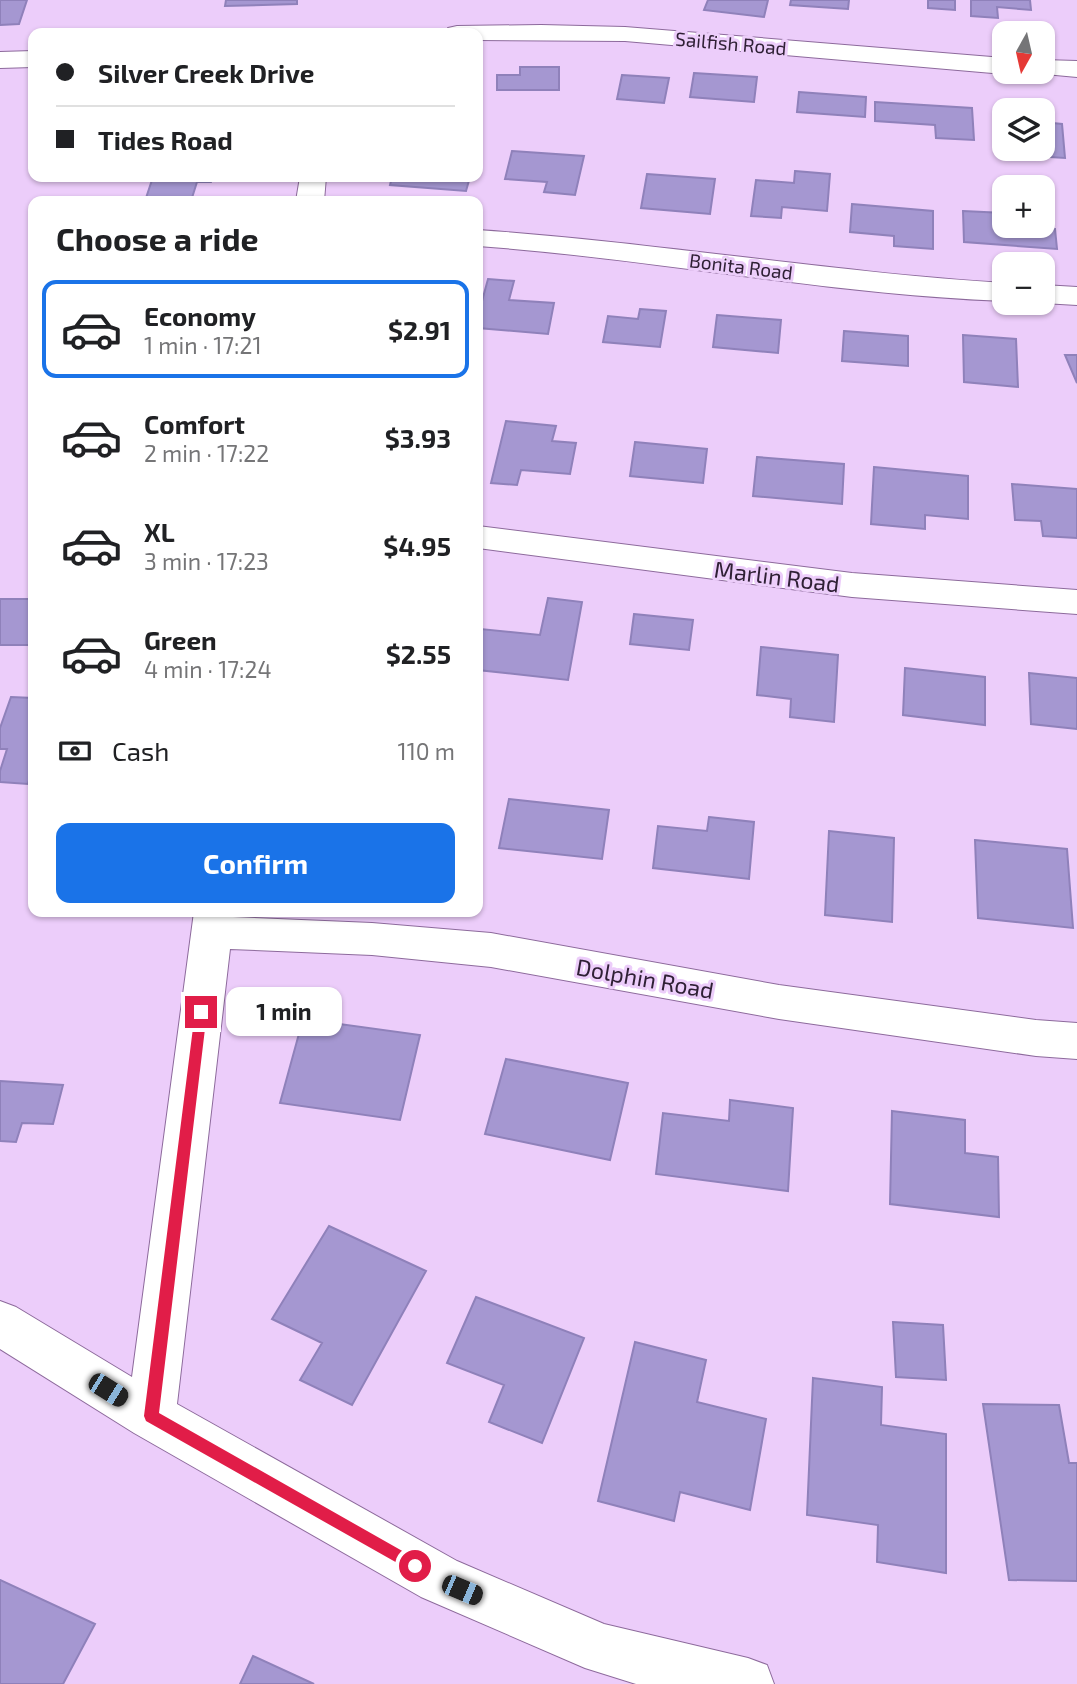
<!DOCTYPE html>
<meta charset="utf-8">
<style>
body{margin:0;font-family:"Exo 2",sans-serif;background:#f6f6f6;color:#202124;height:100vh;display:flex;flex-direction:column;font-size:26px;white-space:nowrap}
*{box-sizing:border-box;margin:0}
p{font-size:23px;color:#757577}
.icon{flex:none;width:38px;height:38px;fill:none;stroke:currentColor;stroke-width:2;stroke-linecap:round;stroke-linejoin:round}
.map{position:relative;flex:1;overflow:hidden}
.sheet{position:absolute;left:28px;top:196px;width:455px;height:721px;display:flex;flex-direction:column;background:#fff;border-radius:14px;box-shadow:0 2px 5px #0004}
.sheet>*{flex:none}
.top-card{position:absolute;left:28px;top:28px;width:455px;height:154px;border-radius:14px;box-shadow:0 2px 5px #0004;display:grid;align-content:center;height:154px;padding:0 28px;background:#fff}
.needle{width:46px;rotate:188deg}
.controls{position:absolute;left:992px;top:21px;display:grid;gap:14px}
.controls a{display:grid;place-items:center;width:63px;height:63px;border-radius:14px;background:#fff;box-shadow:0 2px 5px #0004;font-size:35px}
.end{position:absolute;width:32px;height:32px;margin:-16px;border:9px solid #e11d48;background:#fff;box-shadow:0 0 0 4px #fff}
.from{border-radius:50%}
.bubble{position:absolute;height:49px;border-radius:14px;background:#fff;box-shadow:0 2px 5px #0004;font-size:23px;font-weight:700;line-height:49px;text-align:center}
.car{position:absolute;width:21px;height:42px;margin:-21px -10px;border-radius:9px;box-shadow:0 0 5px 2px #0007;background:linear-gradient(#222 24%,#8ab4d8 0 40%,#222 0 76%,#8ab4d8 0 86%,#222 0)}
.top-card b{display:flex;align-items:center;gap:24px;height:66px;font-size:26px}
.top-card b+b{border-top:2px solid #e0e0e0}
.top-card i{width:18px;height:18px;background:#202124}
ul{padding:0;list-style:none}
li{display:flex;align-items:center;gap:21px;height:98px;margin:0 14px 10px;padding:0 14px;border:4px solid transparent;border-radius:14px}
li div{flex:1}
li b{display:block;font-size:26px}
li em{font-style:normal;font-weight:700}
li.current{border-color:#1a73e8}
li>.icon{width:63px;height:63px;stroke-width:1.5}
h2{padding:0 28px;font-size:32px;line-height:84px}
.pay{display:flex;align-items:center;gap:18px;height:77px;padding:0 28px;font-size:26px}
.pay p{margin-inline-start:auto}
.action{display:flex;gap:14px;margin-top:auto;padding:14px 28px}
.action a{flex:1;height:80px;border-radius:14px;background:#1a73e8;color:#fff;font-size:28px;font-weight:700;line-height:80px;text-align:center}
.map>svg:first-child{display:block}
.building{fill:#a597d1;stroke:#8f81ba;stroke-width:2}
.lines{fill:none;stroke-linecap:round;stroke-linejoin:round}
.minor-casing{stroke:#8d6a9c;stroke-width:2}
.minor{fill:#fff;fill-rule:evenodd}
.route{fill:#e11d48}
.labels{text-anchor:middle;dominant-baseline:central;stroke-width:6;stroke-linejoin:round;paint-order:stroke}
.far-street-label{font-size:19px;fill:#2f2035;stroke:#eccdfa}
.street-label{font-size:23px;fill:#2f2035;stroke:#eccdfa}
</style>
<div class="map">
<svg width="1077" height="1684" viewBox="0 0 1077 1684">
<rect width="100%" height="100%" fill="#eccdfa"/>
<path class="building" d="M0,0H27L19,24L0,25Z
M226,0H297V4L225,6Z
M708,0H768L764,17L704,10Z
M791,0H849L848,9L790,5Z
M928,0H955V10L928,8Z
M971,0H1030L1031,10L997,7L998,18L971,16Z
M520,67H559V90H497V75H520Z
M694,73L757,77L754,102L690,97Z
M622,75L669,78L664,103L617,99Z
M799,92L866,97L865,117L797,112Z
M875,102L972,108L974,140L936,138L935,125L875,121Z
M999,122H1004V149H1043V122L1062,124L1065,158L1001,154Z
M512,151L584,156L575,195L544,192L547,182L505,179Z
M795,171L830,174L827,211L782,207L781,218L751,216L756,180L794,183Z
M647,174L715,179L710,214L641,208Z
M153,177H213L211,182H197L191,201H145Z
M392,177H470L466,191L390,185Z
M852,204L933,211V249L894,246V236L850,232Z
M963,211L1004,213V226L1043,224V228L1055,229L1057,249L964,242Z
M488,279L514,281L509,300L554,303L548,334L478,328V316Z
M640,309L666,311L660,347L603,342L608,316L638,319Z
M717,315L781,320L778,353L713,347Z
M844,331L908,336V366L842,361Z
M963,335L1016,339L1018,387L964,382Z
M1065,355H1077V383Z
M506,421L556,426L552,441L576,443L570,474L521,470L517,485L491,483Z
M635,442L707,449L703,483L630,476Z
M757,457L844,464L842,504L753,496Z
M874,467L968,476V519L925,515V529L871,524Z
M1012,484L1077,489V538L1043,536L1041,521L1015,520Z
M548,598L582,602L568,680L478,670L481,629L540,635Z
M0,599H33V645H0Z
M634,614L693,620L689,650L630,644Z
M761,647L838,655L834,722L790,717L791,699L757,695Z
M905,668L985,677V725L903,715Z
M1029,673L1077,678V729L1031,724Z
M11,697L33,698V766L28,784L0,782V771L7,749H0V728Z
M509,799L609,810L602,859L499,848Z
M709,817L754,822L749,879L653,868L658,826L707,831Z
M829,831L894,838L892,922L825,915Z
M975,840L1067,849L1073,928L978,918Z
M303,1019L420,1035L400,1120L280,1103Z
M506,1059L628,1083L610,1160L485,1134Z
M0,1081L63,1085L53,1124L22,1123L16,1142L0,1141Z
M730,1100L793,1108L788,1191L656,1174L663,1113L729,1121Z
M892,1111L965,1120V1153L998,1157L999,1217L890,1204Z
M329,1226L426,1271L352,1405L300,1380L322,1343L272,1319Z
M476,1297L584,1338L542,1443L489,1422L504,1385L447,1363Z
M893,1322L943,1325L946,1380L896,1377Z
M635,1342L706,1360L697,1402L766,1419L750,1510L680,1492L674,1521L598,1501Z
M813,1378L882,1387L881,1425L946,1434V1573L877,1562L878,1525L807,1515Z
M983,1404L1059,1405L1069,1463H1077V1581L1009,1580Z
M0,1580L95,1624L63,1684H0Z
M253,1656L314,1684H240Z"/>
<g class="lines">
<g class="minor-casing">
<path id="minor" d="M541,25L625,27L1004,58V72H1011L1004,74L625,41L478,40V33H445L448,28L457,26Z
M33,51V67L0,68V52Z
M1043,60L1077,61V77L1034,73L1043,72Z
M300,177H326L324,201H296Z
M478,230C654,242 828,272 1004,283V301C828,294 654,259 478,246Z
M1043,285L1077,287V305L1043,303Z
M478,526L852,573L1077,590V614L852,597L478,548Z
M194,912H234L233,917L372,923L491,933L779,985L1036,1020L1077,1023V1059L1036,1056L779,1019L491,967L372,955L230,949L177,1404L457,1561L604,1624L748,1658L767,1665L774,1684H636L585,1668L421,1597L134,1433L0,1349V1301L16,1307L132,1377Z"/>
</g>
<use href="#minor" class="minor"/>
</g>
<path class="route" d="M201,1007L207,1012L159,1413L420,1561L422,1566L420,1571L415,1573L146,1421L144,1416L195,1012Z"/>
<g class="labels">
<g class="far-street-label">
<text transform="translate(731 43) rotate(5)">Sailfish Road</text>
<text transform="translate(741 266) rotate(7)">Bonita Road</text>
</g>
<g class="street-label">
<text transform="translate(777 576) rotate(7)">Marlin Road</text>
<text transform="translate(645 978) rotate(10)">Dolphin Road</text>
</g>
</g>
</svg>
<div class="controls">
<a><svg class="needle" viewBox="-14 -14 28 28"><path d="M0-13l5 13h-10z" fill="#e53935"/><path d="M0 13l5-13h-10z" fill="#757577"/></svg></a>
<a><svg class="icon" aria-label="layers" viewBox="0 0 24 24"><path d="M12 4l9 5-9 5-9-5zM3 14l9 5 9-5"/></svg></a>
<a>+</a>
<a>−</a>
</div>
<i class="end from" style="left:415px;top:1566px"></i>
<i class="end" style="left:201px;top:1012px"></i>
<div class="bubble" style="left:226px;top:987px;width:116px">1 min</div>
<i class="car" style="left:108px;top:1390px;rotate:122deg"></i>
<i class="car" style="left:462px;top:1590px;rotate:113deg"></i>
<div class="top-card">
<b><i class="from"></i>Silver Creek Drive</b>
<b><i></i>Tides Road</b>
</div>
<section class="sheet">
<h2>Choose a ride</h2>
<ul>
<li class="current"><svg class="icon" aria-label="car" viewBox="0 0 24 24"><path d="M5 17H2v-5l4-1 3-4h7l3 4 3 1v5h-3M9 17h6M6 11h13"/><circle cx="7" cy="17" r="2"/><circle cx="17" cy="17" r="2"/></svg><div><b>Economy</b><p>1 min · 17:21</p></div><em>$2.91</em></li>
<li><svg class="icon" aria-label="car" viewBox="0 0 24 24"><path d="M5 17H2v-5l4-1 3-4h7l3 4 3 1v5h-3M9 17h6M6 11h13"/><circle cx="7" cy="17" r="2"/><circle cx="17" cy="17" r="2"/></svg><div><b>Comfort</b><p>2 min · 17:22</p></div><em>$3.93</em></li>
<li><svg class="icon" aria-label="car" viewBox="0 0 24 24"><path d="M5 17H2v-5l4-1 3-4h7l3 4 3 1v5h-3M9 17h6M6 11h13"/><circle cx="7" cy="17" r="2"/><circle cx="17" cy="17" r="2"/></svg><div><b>XL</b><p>3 min · 17:23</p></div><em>$4.95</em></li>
<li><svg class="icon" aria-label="car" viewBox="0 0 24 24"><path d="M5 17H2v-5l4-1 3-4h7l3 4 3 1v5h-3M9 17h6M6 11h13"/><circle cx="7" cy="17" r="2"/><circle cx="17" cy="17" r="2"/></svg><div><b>Green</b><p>4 min · 17:24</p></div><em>$2.55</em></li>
</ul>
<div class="pay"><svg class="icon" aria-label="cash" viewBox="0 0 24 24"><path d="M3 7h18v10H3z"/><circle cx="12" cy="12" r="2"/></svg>Cash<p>110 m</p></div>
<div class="action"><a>Confirm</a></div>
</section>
</div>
